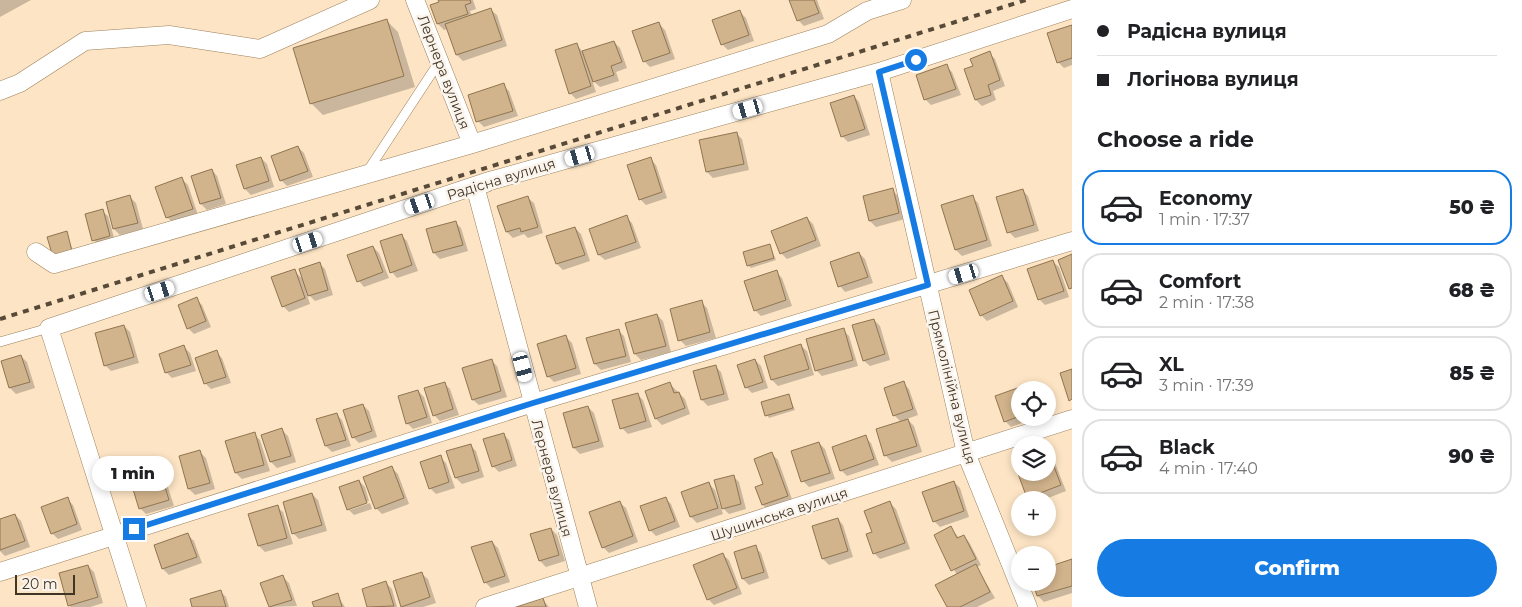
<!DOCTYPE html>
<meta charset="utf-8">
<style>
body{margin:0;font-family:Montserrat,sans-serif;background:#f2f2f2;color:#202124;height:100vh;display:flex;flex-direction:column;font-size:19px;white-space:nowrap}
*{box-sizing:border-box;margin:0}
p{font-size:16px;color:#757577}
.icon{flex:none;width:28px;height:28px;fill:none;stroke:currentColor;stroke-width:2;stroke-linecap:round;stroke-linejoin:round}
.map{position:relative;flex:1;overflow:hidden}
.side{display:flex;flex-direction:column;background:#fff;width:450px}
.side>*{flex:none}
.banner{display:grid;align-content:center;height:110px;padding:0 25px;background:#fff}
.tools{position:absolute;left:1011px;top:381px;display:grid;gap:10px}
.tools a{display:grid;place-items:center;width:45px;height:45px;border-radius:50%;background:#fff;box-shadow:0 2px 8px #0003;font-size:25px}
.scale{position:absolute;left:15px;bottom:12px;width:60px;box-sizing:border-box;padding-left:5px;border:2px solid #413525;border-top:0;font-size:14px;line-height:18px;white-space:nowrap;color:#413525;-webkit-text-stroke:4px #faf4ec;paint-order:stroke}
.end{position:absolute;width:22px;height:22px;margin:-11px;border:6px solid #167ce4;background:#fff;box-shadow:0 0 0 2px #fff}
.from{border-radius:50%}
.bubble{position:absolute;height:35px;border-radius:18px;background:#fff;box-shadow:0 2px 8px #0003;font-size:16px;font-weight:800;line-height:35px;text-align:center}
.car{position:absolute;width:15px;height:30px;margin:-15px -8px;border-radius:6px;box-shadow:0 0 4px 1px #0007;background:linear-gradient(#fff 24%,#345 0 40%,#fff 0 76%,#345 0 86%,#fff 0)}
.banner b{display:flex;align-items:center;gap:18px;height:48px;font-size:19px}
.banner b+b{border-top:1px solid #e0e0e0}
.banner i{width:12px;height:12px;background:#202124}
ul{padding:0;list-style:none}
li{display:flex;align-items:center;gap:15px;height:75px;margin:0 10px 8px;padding:0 15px;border:2px solid #e0e0e0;border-radius:20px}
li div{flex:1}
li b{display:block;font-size:19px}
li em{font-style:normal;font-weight:800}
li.on{border-color:#167ce4}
li>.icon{width:45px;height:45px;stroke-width:1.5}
h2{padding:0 25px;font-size:22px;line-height:60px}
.button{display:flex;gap:10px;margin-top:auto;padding:10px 25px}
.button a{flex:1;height:58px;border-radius:30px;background:#167ce4;color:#fff;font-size:20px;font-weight:800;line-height:58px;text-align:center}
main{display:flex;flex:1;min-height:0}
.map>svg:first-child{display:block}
.shadow{fill:#0003}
.building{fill:#d1b38c;stroke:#907550}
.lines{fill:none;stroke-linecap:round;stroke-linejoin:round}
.lane-casing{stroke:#9c805b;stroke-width:10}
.street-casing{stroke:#9c805b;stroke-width:19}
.lane{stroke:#fff;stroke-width:9}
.street{stroke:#fff;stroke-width:18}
.rail{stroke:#584a38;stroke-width:4;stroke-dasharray:6 6;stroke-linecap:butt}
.route{stroke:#167ce4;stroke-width:6}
.labels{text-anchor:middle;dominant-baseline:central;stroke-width:5;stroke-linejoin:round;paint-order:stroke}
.street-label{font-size:14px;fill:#413525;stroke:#faf4ec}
</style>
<main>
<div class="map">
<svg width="1072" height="607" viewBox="0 0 1072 607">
<rect width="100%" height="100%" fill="#fce4c4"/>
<path class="shadow" d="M0,0H31L0,17Z
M439,0H473L476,9L470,11L472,16L491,10L497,15L507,46L463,61L457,55L448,29L444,30L438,24L432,6L440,2Z
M791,0H817L824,19L804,26L798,20Z
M740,12L746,18L754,41L728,50L722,44Z
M387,21L398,32L415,87L323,115L311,103Z
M659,24L665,30L675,59L650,67L644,61Z
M1072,27V65L1064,68L1058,62Z
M614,42L620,48L627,68L616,72L619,81L600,87L592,80L596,92L576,99L570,93L576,44L583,52Z
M989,53L995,59L1005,86L993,91L996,100L982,106L976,100L965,70L974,67Z
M946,66L952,72L961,95L931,105L925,99Z
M503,85L509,91L518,116L484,127L478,121Z
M854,96L859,102L870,135L848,142L842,136Z
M736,133L742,139L749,170L713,178L707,172Z
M298,147L304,153L313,177L287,186L281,180Z
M261,158L267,164L274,187L251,195L245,189L238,165Z
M650,159L656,165L667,198L646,205L640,199Z
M212,170L217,176L226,204L207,210L201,204L192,176Z
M182,179L188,185L198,215L173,223L167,217Z
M892,190L898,196L905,219L876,227L870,221L864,197Z
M1022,190L1028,196L1039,231L1015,238L1009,232Z
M130,197L136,203L143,229L120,235L114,229Z
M972,197L978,203L992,246L962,256L956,250L942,206Z
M528,198L534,203L543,233L528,238L524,234L513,238L507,232Z
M102,211L108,216L115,241L100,246L94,240Z
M626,217L632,223L641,248L605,260L599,255Z
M807,218L813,224L821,246L787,259L781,253Z
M455,222L461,228L468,251L440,259L434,253L428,230Z
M575,228L581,234L590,261L563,270L557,264Z
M66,232L74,254L57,259Z
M401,235L407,241L418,271L397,278L392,272Z
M769,245L776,260L751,268L748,265Z
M373,247L379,253L389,278L364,287L359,281L349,256Z
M859,253L865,259L873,283L845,292L840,286Z
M1053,262L1059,267L1069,297L1045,305L1039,299Z
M319,263L325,269L333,295L315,301L306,292L310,304L289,312L283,306L294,271L304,280Z
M776,272L782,278L792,306L761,316L755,310Z
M1002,277L1008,283L1018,307L987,321L981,315Z
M196,299L202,305L211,327L194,334L188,328Z
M701,302L707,308L716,338L686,346L680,340Z
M657,315L663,321L671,352L641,360L635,354Z
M874,320L880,326L890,360L870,366L864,361Z
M124,326L130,332L139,363L111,371L105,365Z
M618,330L624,336L631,362L601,370L595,364Z
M843,330L849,336L858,366L822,376L816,370Z
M566,337L572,343L581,374L554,382L548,376Z
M801,346L807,351L814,375L778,386L772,380L765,357Z
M184,347L190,353L196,371L172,378L166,372Z
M216,352L222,358L231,383L211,389L205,383Z
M21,356L27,362L35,388L16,394L10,388L2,362Z
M491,360L497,366L507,397L479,405L473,400Z
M755,360L761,366L768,388L752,393L746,387Z
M715,366L721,372L729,400L708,406L702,400Z
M444,383L450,389L459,415L440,421L434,415Z
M903,383L909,389L918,415L907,419L914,426L922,452L892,462L886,456L877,430L901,422L894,415Z
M670,384L685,399L690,414L662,425L656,419Z
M1026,386L1030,390H1020V418H1036L1011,427L1005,421L996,397Z
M418,391L424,397L432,423L413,429L407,423Z
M637,394L643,400L652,427L628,434L622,428Z
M789,396L795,410L769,418L767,415Z
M363,405L369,411L377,437L359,443L353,437Z
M588,407L594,413L604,447L580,454L574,448L564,414Z
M336,414L342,420L351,446L332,452L326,446L318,420Z
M282,430L288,436L296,462L277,468L271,462L263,436Z
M254,434L260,440L270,471L242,479L236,473L227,442Z
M503,434L509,440L517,466L499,472L493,466Z
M865,437L871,443L879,465L847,476L841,470Z
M819,443L825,449L835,479L809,487L803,481Z
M470,445L476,451L484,477L462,484L456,478L448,452Z
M200,452L206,458L215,489L195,495L189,489L180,457Z
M1048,453L1053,458L1066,491L1043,500H1031L1015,464L1020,462V472H1048Z
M772,454L778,460L793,502L769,511L763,505Z
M440,457L446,463L455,488L436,494L430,488Z
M392,468L398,474L409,504L382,514L376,508Z
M159,469L164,475L174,506L146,514L140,508Z
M733,476L739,482L746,509L729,514L720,505L723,514L697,523L691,517L683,493L709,484L715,490L720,505L722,504Z
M359,481L365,487L369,501L350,507V510L370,503L372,509L354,515L348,509Z
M954,482L960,488L969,517L940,527L934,521Z
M312,494L318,500L327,531L299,539L293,533Z
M665,498L671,504L680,527L656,536L650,530Z
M67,499L73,505L82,530L58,539L52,533Z
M620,503L626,508L638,542L609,553L603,547Z
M890,503L896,509L910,549L880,559L874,553L873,533Z
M277,507L283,512L293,544L265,552L259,546L250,515Z
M15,515L21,521L30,547L5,556L0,551V520Z
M838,519L843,525L853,557L829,565L823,559L813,527Z
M951,528L959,538L964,536L969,542L981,565L977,567L995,598L977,607H948L957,575L935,536Z
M551,529L557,535L565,561L546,567L540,561L532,535Z
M188,535L194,541L202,563L169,575L163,569L155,546Z
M492,542L498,548L510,582L491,588L485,582Z
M755,547L761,553L769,578L749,585L743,579L735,553Z
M723,555L729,560L742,594L714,605L708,599Z
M1072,561V593L1044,602L1038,596L1048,582V568Z
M88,566L94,572L103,603L90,607H71L69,605Z
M422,574L428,579L436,603L423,607H403Z
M283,577L289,583L297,606L270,607L262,584Z
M386,583L392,589L397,607H368L363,590Z
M220,591L226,597L229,607H193Z
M337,595L345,607H315Z
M543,600L549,607H520Z"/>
<path class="building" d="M438,0H470L471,3L465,5L468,14L437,24L430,5L439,2Z
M789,0H814L819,13L797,21Z
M491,8L502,40L456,55L445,24Z
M740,10L749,35L721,45L712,20Z
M387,19L404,76L310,104L293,48Z
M659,22L670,53L643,62L632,31Z
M1072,25V58L1057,63L1047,33Z
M614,41L622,62L611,66L614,75L593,82L582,51Z
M577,43L591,86L569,94L555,50Z
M990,51L1000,80L988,85L991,95L975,100L964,69L973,66L970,59Z
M947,64L956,89L924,100L916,75Z
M504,83L513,111L476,122L468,95Z
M854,95L865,129L841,137L830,103Z
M737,132L744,164L706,172L699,140Z
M298,146L308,171L280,181L271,156Z
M261,157L269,181L244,189L236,165Z
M651,157L662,192L639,200L627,165Z
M212,169L221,198L200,204L191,176Z
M182,177L193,209L166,218L155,187Z
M893,188L899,213L869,221L863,196Z
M1023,189L1034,225L1007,233L996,197Z
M130,195L138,223L113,229L106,202Z
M973,195L987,240L955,250L941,205Z
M528,196L538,227L521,232L520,228L506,232L497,206Z
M103,209L110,236L92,241L85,214Z
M627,215L636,242L598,255L589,229Z
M807,217L816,240L780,254L771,231Z
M456,221L463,245L433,253L426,229Z
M575,227L585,255L556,264L546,236Z
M67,231L72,251L53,257L47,237Z
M402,234L412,265L390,273L380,241Z
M770,244L774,258L747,266L743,252Z
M373,246L383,272L357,282L347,255Z
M859,252L868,277L838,287L830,262Z
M1072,254V288L1069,289L1058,260Z
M1053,260L1064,291L1038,300L1027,269Z
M320,262L328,290L308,296L299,269Z
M295,269L305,298L282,307L271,277Z
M777,270L786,300L754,311L744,281Z
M1002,275L1013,301L980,316L969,290Z
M197,297L206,321L187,329L178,305Z
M702,300L710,332L678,341L670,309Z
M657,314L666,346L634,354L625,323Z
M874,319L885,354L863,361L852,325Z
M124,325L134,357L104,366L95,333Z
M844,328L853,360L815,371L806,339Z
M619,329L626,356L594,364L586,338Z
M566,335L576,368L547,377L537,344Z
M801,344L809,369L771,380L764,356Z
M184,345L191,365L165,373L159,354Z
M217,350L226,377L204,384L195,358Z
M21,355L30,382L9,388L1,361Z
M492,359L501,391L472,400L462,368Z
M755,359L763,382L745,388L737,365Z
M716,365L724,394L701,400L693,371Z
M1072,369V399L1069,401L1060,373Z
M904,381L913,409L893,416L884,388Z
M445,382L453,409L433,416L424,388Z
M670,382L674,393L679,392L685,408L655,419L645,391Z
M1026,385L1028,390H1020V416L1004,422L995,396Z
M418,390L427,417L406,424L398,396Z
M638,393L646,421L620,429L612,400Z
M789,394L793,408L765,416L761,402Z
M363,404L372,431L352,438L343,410Z
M588,406L599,441L573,448L563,413Z
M337,413L346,440L325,446L316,419Z
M908,419L917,446L884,456L876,429Z
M282,428L291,456L270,462L261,435Z
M255,432L264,465L235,473L225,441Z
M504,433L512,460L492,467L483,439Z
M866,435L874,459L840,471L832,447Z
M819,442L830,473L801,482L791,451Z
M471,444L479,471L455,478L446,451Z
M200,450L210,483L188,489L179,456Z
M1048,451L1061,485L1027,498L1014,463L1020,461V472H1048Z
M772,452L788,496L762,505L755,487L763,484L754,459Z
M441,455L449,482L429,489L420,462Z
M392,466L404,498L375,509L363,477Z
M159,468L169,500L139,509L129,476Z
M734,475L741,504L722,509L714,480Z
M359,480L367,503L347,510L339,487Z
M954,481L964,511L933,522L922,492Z
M709,482L718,508L690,517L681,492Z
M312,493L322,525L292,534L283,502Z
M68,497L77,524L51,534L41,507Z
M666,497L675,521L649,531L640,506Z
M620,501L633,536L602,548L589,512Z
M890,501L905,543L873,554L866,534L872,532L864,511Z
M278,505L287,538L258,546L248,514Z
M15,514L25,541L0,550V519Z
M838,518L848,551L822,559L812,526Z
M951,526L957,538L964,535L976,559L951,571L934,535Z
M551,528L559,555L539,561L530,534Z
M188,533L197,557L162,569L154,545Z
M492,541L505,576L484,583L471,547Z
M756,545L764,572L742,579L734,552Z
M723,553L737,588L707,600L693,565Z
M1072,559V586L1037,596L1033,582H1048V567Z
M976,564L990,592L960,607H947L935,585Z
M88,565L98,597L68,606L59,573Z
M422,572L430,597L401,607L393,581Z
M283,575L292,600L269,607L260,583Z
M386,581L394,606L367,607L362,589Z
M221,590L226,607H192L190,599Z
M338,593L342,607H314L312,602Z
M543,598L546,607H516Z"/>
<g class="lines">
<g class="lane-casing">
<path id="lane" d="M367,172L439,62
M0,342L49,328"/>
</g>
<g class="street-casing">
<path id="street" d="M415,0L472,144
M879,72L966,453L1028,607
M0,91L20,83L85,41L169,35L260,49L370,0
M486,183L475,186L588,607
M36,252L54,264L472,144L828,34L867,11L902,0
M0,572L533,403L1072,241
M137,607L49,328L486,182L879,72L1072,9
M485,607L1072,419"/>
</g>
<use href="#lane" class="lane"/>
<use href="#street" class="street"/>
<path class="rail" d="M0,319L1026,0"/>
</g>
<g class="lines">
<path class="route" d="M134,529L533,403L928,285L879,72L916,60"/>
</g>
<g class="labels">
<g class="street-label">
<text transform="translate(444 72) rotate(69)">Лернера вулиця</text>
<text transform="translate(501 179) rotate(-17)">Радісна вулиця</text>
<text transform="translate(952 387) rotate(76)">Прямолінійна вулиця</text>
<text transform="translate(552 478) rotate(75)">Лернера вулиця</text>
<text transform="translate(779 514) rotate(-18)">Шушинська вулиця</text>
</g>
</g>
</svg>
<div class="tools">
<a><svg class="icon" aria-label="locate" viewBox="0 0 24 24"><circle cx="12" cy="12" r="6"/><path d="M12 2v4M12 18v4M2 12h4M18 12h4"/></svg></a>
<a><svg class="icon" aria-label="layers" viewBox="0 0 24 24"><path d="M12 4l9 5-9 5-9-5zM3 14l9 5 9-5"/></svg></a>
<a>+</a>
<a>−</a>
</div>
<div class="scale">20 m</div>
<i class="end from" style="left:916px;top:60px"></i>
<i class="end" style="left:134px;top:529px"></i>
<div class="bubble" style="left:92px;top:456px;width:82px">1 min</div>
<i class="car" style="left:748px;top:109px;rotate:254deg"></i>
<i class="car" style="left:580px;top:156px;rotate:254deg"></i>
<i class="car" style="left:420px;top:204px;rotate:251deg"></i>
<i class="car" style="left:308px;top:242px;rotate:72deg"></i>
<i class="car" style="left:964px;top:274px;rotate:253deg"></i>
<i class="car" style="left:160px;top:291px;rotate:72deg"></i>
<i class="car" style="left:523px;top:367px;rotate:165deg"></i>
</div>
<section class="side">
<div class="banner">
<b><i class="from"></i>Радісна вулиця</b>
<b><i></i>Логінова вулиця</b>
</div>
<h2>Choose a ride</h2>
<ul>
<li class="on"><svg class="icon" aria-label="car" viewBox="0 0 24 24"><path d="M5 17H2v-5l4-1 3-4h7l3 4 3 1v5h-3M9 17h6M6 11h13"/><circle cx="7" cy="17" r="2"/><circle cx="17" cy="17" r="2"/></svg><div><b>Economy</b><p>1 min · 17:37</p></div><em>50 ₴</em></li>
<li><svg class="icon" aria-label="car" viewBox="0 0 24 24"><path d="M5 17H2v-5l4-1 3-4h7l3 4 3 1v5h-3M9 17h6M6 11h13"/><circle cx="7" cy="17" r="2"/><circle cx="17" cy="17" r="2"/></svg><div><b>Comfort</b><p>2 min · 17:38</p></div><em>68 ₴</em></li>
<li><svg class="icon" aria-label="car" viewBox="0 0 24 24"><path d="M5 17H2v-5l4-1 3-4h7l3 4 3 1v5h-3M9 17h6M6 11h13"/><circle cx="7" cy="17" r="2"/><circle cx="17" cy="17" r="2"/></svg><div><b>XL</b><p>3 min · 17:39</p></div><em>85 ₴</em></li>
<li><svg class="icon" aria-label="car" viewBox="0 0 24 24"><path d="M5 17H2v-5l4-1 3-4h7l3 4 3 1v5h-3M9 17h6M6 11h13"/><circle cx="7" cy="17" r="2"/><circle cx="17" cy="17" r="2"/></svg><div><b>Black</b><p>4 min · 17:40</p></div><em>90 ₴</em></li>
</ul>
<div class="button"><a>Confirm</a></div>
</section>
</main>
